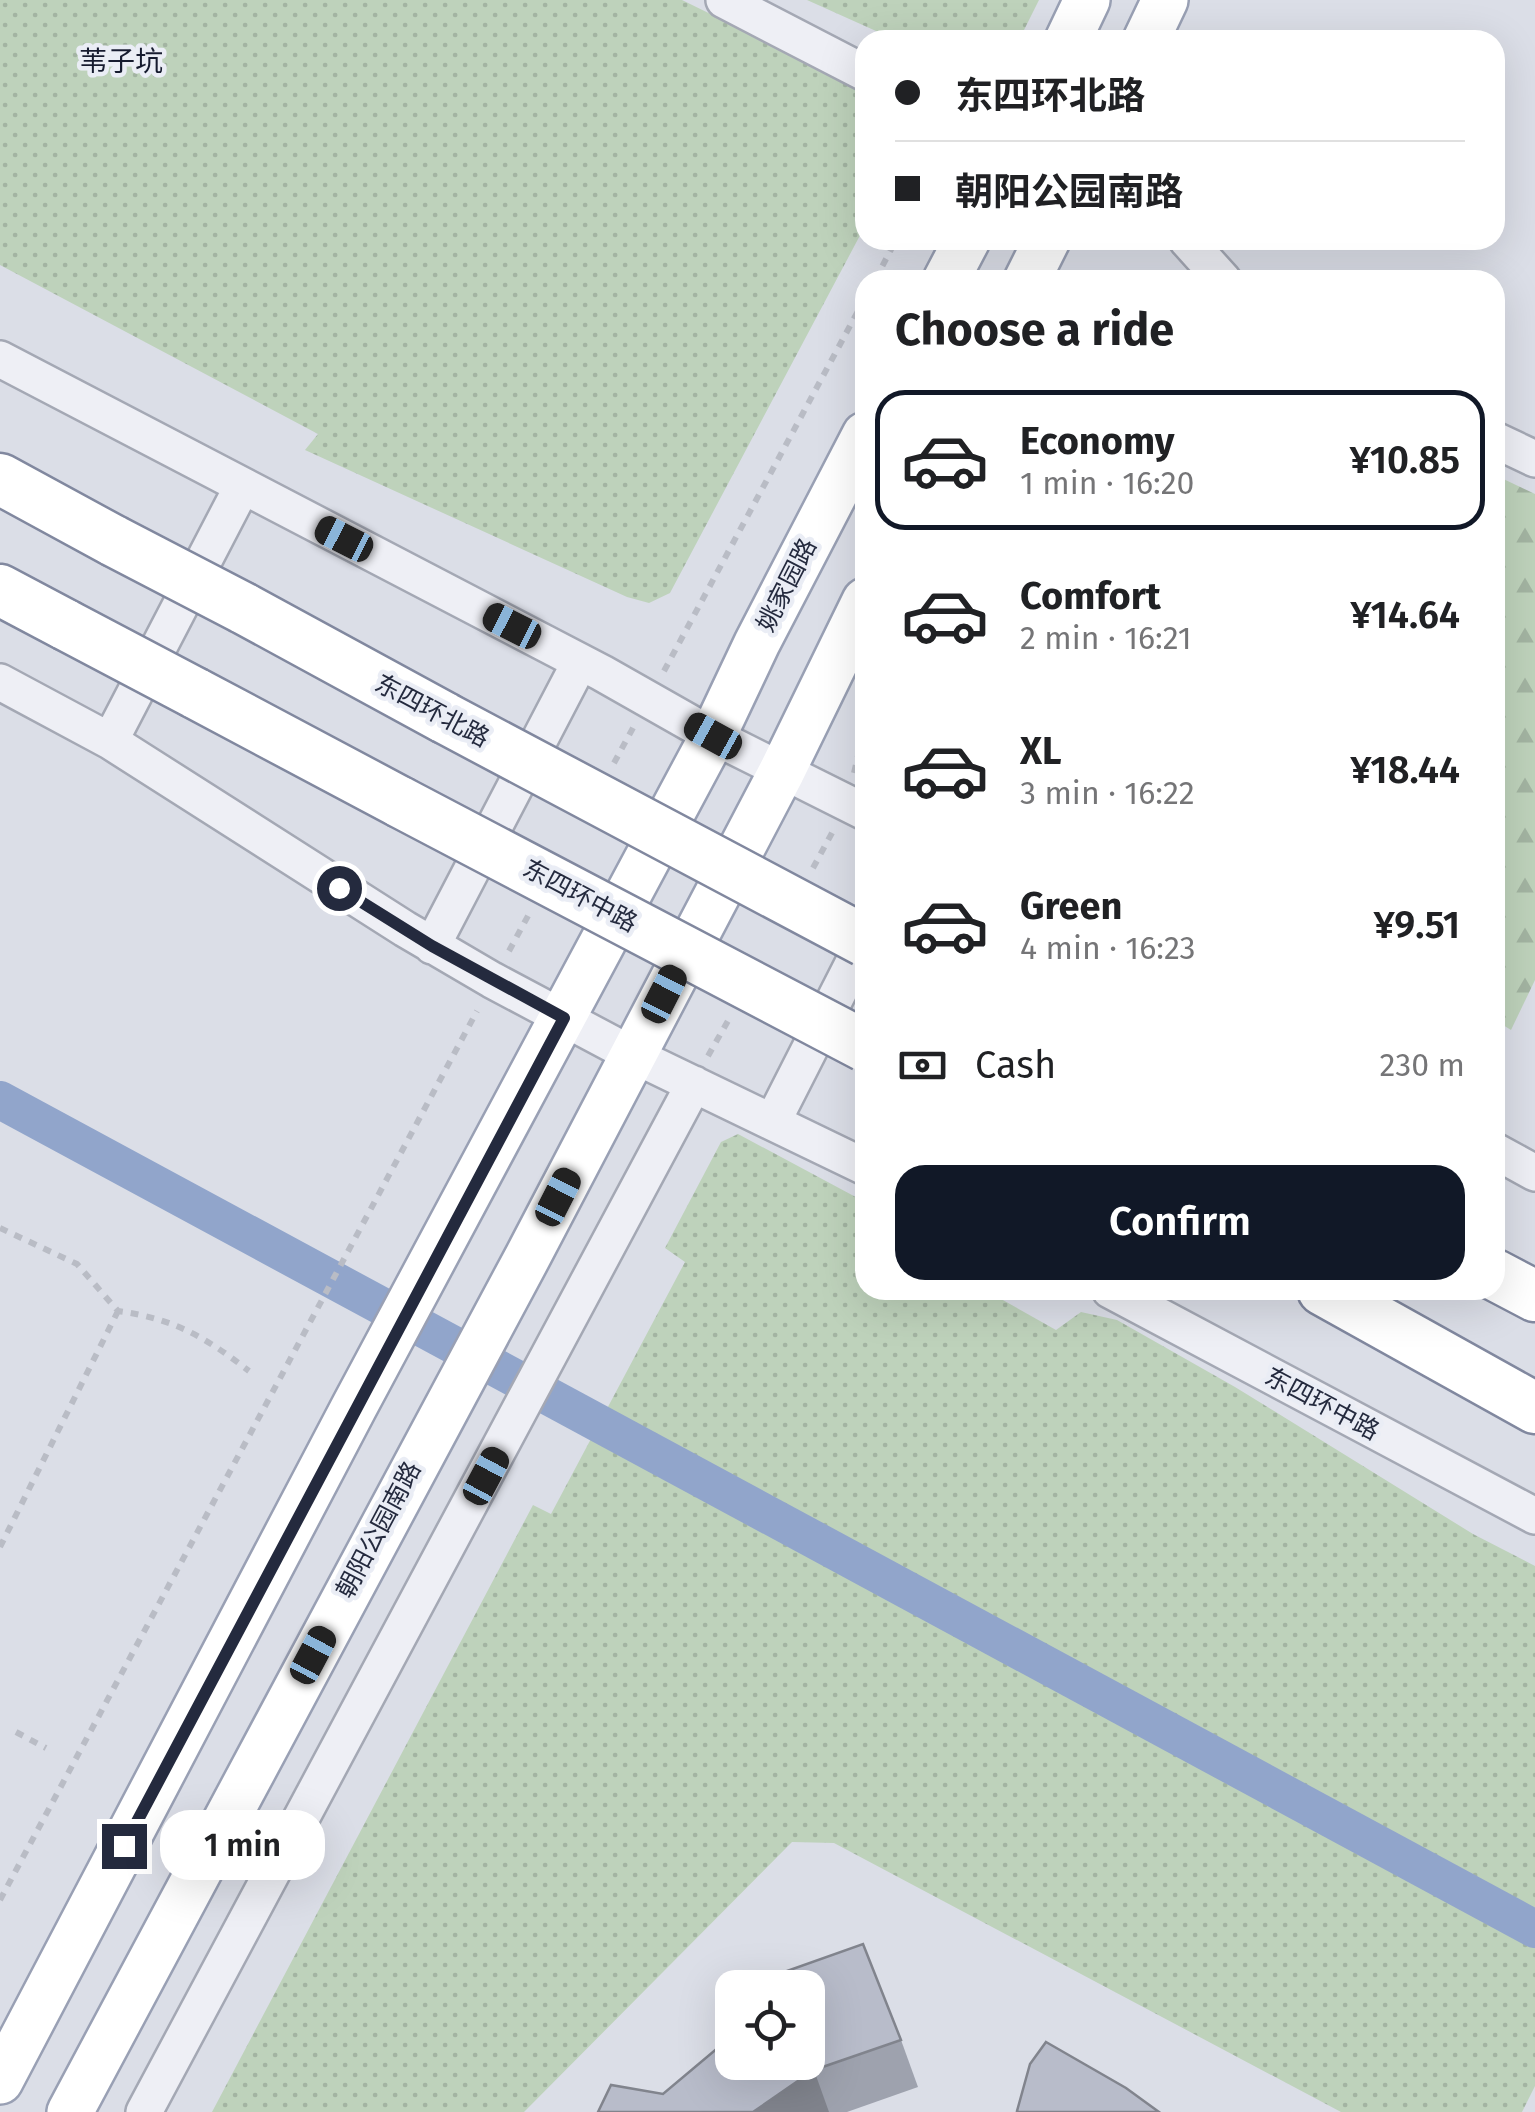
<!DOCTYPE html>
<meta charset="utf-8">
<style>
body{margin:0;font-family:"Fira Sans","Noto Sans SC",sans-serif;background:#f6f6f6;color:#202124;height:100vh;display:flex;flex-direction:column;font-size:38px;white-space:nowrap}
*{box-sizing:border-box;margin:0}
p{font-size:32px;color:#757577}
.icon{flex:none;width:55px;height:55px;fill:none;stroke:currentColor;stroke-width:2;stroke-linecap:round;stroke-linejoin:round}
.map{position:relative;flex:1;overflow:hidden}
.details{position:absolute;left:855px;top:270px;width:650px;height:1030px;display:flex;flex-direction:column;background:#fff;border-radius:30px;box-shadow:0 10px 40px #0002}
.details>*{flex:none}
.top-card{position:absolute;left:855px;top:30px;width:650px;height:220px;border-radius:30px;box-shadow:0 10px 40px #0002;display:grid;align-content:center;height:220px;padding:0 40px;background:#fff}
.buttons{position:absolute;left:715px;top:1970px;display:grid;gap:20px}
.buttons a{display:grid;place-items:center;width:110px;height:110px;border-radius:20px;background:#fff;box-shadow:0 10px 40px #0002;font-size:50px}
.end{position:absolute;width:45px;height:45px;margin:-22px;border:12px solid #242a3e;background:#fff;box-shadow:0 0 0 5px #fff}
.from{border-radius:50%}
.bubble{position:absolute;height:70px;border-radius:30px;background:#fff;box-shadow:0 10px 40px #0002;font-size:32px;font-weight:600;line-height:70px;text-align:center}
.car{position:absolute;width:30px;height:60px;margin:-30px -15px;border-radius:12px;box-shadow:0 0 8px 2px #0007;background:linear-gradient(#222 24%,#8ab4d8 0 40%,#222 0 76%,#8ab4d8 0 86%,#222 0)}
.top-card b{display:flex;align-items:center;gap:35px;height:95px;font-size:38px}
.top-card b+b{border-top:2px solid #e0e0e0}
.top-card i{width:25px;height:25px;background:#202124}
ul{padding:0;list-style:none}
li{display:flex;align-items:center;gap:30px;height:140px;margin:0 20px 15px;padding:0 20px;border:5px solid transparent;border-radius:30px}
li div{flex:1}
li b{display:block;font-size:38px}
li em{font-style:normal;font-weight:600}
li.current{border-color:#111827}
li>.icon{width:90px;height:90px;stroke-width:1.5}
h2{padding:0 40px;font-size:45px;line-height:120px}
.pay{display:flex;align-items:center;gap:25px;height:110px;padding:0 40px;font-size:38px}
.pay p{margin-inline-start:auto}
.primary-button{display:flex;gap:20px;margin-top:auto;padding:20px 40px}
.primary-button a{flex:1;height:115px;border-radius:30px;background:#111827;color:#fff;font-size:40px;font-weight:600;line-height:115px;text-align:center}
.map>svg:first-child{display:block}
.grass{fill:url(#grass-dots)}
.forest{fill:url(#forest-firs)}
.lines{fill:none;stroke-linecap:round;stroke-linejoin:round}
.canal{stroke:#91a5cb;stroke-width:38}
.minor-casing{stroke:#a4a8b4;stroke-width:40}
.major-casing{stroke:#99a0b4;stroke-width:50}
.highway-casing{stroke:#81889f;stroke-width:55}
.path{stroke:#b9bcc5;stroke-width:6;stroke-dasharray:8 8;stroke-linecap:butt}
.minor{stroke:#eeeff5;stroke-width:35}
.major{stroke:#fff;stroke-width:45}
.highway{stroke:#fff;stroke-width:50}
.highway-bridge-casing{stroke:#81889f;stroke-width:55;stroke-linecap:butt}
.highway-bridge{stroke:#fff;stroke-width:50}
.wall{fill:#9ea2ae}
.shaded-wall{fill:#81848d}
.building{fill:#b8bcca;stroke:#81848d;stroke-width:2.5}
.route{stroke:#242a3e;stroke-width:12}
.labels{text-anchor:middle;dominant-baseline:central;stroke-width:9;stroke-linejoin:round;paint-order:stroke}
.street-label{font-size:25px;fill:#242a3e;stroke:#eaedf5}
.neighbourhood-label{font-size:28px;fill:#161b2f;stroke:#eaedf5}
</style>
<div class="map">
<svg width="1535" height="2112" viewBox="0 0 1535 2112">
<defs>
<pattern id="grass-dots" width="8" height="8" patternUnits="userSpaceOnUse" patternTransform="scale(2.5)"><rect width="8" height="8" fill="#bed2bb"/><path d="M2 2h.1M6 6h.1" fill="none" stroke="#a3b4a2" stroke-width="1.8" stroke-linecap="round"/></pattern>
<pattern id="forest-firs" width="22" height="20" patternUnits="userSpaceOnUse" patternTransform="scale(2.5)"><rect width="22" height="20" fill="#bed2bb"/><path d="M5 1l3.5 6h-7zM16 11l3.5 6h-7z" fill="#a3b4a2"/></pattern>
</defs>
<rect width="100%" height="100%" fill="#dbdee7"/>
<path class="grass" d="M0,0H682L865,90V226L670,593L649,603L627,597L305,450L318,434L0,265Z
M807,0H1039L1019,40H896Z
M738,1134L865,1202V1290H985L1056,1330L1081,1312L1117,1320L1235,1387L1473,1534L1535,1566V2086L1522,2112H1341L834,1843L792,1842L524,2112H212L533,1505L551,1514L685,1262L665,1248L721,1142Z"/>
<path class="forest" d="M1495,475L1535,494V980L1511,1030L1495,1020Z"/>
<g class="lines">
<path class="canal" d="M0,1100L1535,1929"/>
<g class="minor-casing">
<path id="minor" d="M724,0L865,73
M1187,240L1223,280
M0,359L602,673L713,736L865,812
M1495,440L1535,459
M0,682L110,741L405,929L492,980L633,1055L865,1167
M110,741L242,487
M432,946L580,662
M773,1121L865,940
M1495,1151L1535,1173
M1110,1290L1535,1516
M144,2112L694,1084"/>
</g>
<g class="major-casing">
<path id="major" d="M1068,40L1087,0
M1146,40L1165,0
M946,280L967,240
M1027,280L1047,240
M0,2081L354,1407L713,736L757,643L865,435
M70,2112L528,1256L782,771L865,601"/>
</g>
<g class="highway-casing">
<path id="highway" d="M0,479L114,541
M0,590L66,625
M243,608L445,718
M195,693L400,802
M1495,1275L1535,1296
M1323,1290L1535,1408"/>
</g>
<path class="path" d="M875,280L896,240
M664,671L865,298
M614,763L634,726
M854,773L865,726
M813,868L833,831
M509,951L529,914
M708,1056L729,1019
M0,1228L77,1264L118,1311C175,1319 205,1337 249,1371
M0,1547L118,1311
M16,1732L46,1748
M0,1900L477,1011"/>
<use href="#minor" class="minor"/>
<use href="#major" class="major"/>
<use href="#highway" class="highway"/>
<g class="highway-bridge-casing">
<path id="highway-bridge" d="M114,541L243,608
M66,625L195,693
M445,718L865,941
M400,802L865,1046"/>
</g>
<use href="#highway-bridge" class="highway-bridge"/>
</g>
<path class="wall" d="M901,2040L918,2087L847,2112H598L663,2094Z"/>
<path class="shaded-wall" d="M814,2070L829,2112H753Z"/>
<path class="building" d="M863,1944L901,2040L814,2070L753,2112H598L611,2085L663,2094L732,2036V2062H808V1988H739Z
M1046,2042L1126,2088L1159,2112H1019L1017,2111L1030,2064Z"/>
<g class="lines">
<path class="route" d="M124,1846L564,1018L432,946L339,888"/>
</g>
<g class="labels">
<g class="street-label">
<text transform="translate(787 585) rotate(-63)">姚家园路</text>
<text transform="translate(432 711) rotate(28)">东四环北路</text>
<text transform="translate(580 896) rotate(28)">东四环中路</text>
<text transform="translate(1322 1404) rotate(28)">东四环中路</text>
<text transform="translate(379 1530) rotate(-62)">朝阳公园南路</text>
</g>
<g class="neighbourhood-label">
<text x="121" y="61">苇子坑</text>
</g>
</g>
</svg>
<div class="buttons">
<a><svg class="icon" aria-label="locate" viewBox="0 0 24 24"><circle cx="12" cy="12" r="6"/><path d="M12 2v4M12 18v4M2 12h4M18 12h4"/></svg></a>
</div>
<i class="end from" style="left:339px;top:888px"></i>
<i class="end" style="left:124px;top:1846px"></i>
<div class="bubble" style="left:160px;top:1810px;width:165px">1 min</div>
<i class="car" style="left:344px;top:539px;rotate:297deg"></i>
<i class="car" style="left:512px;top:626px;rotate:297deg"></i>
<i class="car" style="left:713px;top:736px;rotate:299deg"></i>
<i class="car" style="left:664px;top:994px;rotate:27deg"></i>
<i class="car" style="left:558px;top:1197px;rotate:27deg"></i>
<i class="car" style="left:486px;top:1476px;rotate:28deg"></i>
<i class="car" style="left:313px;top:1655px;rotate:28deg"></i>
<div class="top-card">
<b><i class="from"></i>东四环北路</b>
<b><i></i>朝阳公园南路</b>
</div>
<section class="details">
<h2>Choose a ride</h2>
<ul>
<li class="current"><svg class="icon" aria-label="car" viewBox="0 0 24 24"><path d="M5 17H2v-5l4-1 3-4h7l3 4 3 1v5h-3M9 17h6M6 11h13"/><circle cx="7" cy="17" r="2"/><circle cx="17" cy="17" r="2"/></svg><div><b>Economy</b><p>1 min · 16:20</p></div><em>¥10.85</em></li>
<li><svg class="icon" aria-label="car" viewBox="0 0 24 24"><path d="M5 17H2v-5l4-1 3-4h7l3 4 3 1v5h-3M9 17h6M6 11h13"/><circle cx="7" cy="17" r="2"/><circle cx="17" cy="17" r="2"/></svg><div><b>Comfort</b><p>2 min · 16:21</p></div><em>¥14.64</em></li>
<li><svg class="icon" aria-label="car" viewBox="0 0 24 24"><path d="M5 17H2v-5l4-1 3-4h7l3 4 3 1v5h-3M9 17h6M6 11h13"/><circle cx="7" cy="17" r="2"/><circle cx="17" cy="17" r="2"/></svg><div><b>XL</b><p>3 min · 16:22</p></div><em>¥18.44</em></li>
<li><svg class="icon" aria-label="car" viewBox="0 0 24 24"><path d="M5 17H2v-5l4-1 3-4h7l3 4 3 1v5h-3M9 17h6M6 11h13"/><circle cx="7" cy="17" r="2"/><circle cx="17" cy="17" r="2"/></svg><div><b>Green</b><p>4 min · 16:23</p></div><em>¥9.51</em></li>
</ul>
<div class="pay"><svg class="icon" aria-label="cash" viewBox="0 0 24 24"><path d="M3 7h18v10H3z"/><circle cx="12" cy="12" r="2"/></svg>Cash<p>230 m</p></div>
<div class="primary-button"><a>Confirm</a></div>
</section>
</div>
